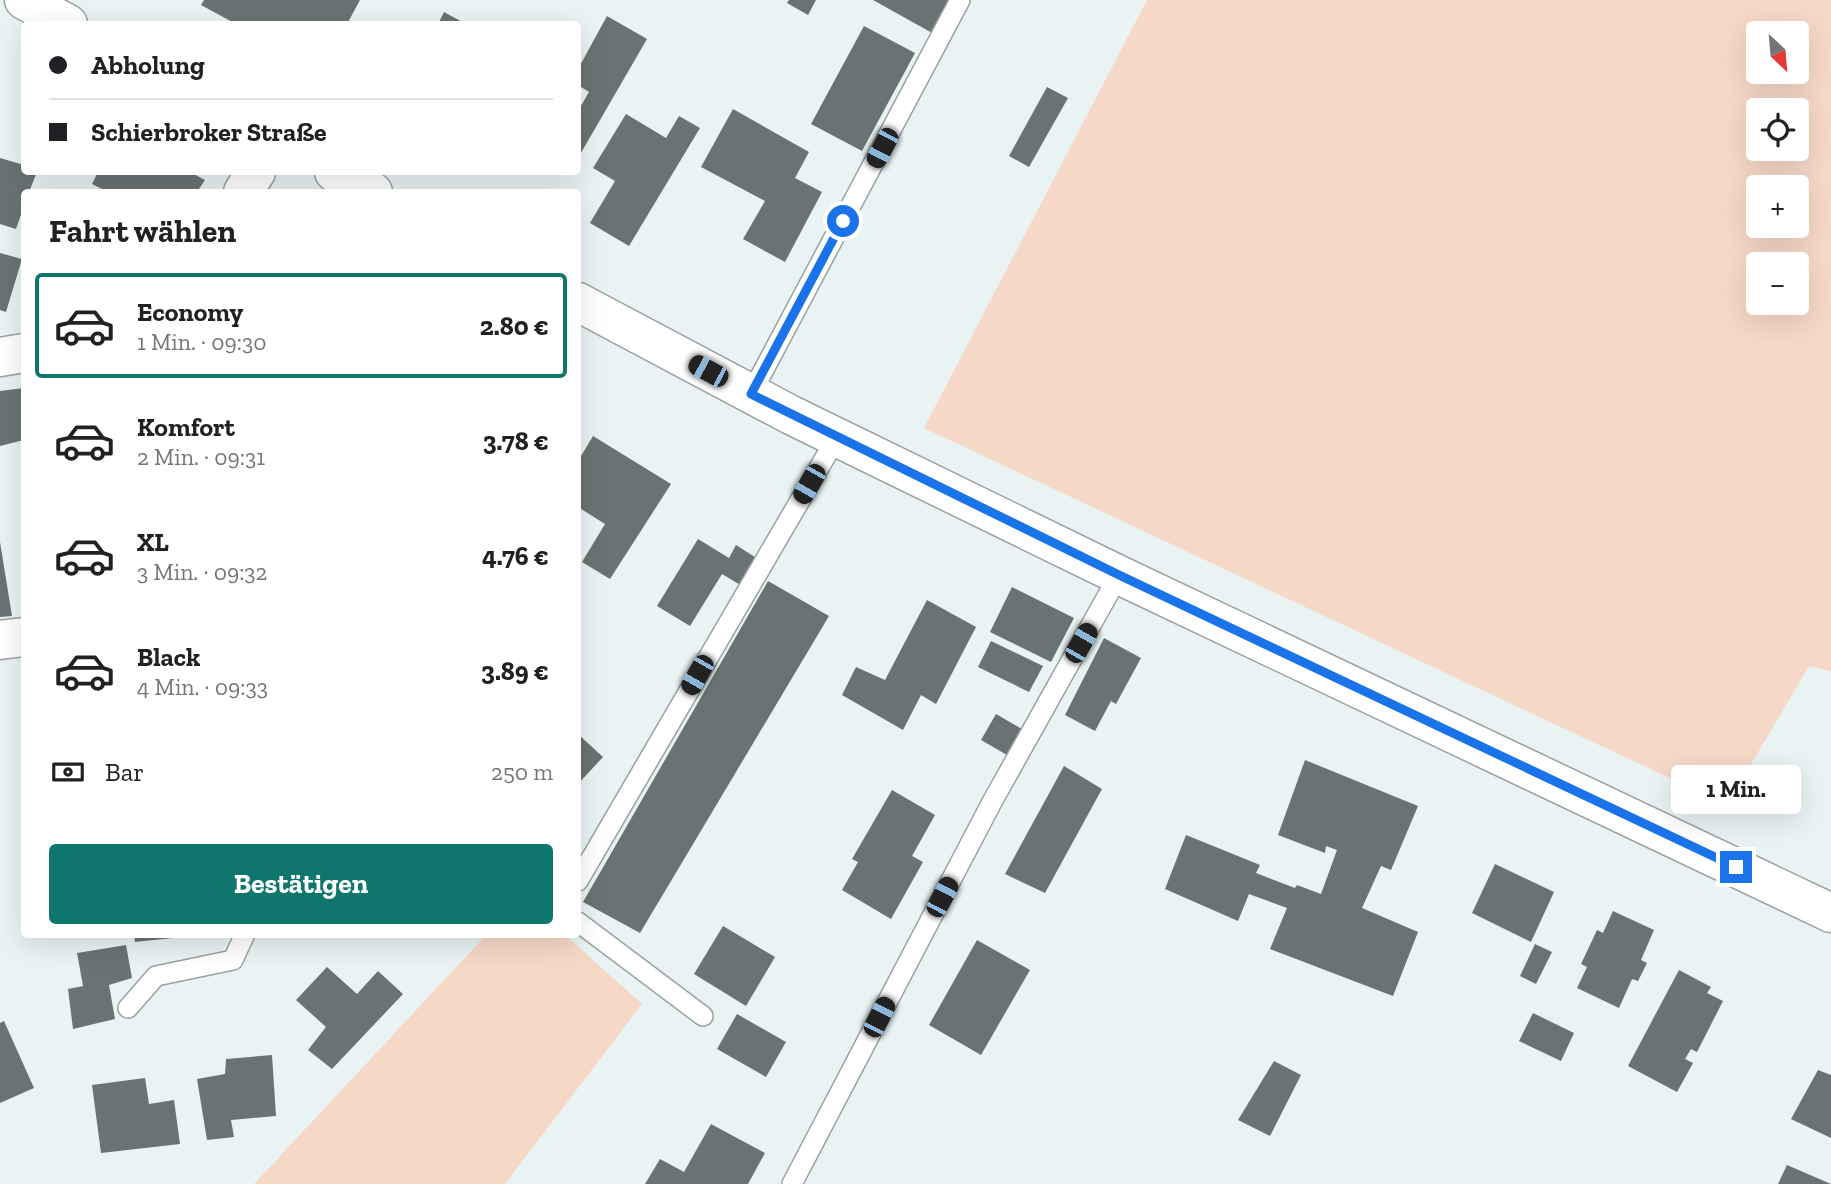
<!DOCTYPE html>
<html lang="de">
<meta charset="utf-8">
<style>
body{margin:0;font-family:"Zilla Slab",serif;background:#f2f2f2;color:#202124;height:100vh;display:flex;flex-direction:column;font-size:26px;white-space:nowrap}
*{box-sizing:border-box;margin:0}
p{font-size:23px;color:#757577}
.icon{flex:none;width:38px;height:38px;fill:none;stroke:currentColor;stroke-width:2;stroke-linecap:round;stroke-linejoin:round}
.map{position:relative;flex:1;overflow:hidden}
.details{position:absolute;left:21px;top:189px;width:560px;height:749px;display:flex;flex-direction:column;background:#fff;border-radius:7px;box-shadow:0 7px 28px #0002}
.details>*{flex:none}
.guide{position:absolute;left:21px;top:21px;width:560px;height:154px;border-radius:7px;box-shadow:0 7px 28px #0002;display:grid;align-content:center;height:154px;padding:0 28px;background:#fff}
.needle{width:46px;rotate:154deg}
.controls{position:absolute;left:1746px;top:21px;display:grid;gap:14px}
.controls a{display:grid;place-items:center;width:63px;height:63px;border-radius:7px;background:#fff;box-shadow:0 7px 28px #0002;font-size:35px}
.end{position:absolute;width:32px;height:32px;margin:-16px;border:9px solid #1a73e8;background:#fff;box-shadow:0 0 0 4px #fff}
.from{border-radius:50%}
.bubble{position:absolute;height:49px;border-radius:7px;background:#fff;box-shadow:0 7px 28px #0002;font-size:23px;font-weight:700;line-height:49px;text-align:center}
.car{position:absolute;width:21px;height:42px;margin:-21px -10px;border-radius:9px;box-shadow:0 0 5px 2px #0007;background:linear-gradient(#222 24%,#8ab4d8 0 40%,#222 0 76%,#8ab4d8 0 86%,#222 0)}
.guide b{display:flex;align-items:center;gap:24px;height:66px;font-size:26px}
.guide b+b{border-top:2px solid #e0e0e0}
.guide i{width:18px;height:18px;background:#202124}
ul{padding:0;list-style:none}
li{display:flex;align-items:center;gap:21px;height:105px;margin:0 14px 10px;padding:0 14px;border:4px solid transparent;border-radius:7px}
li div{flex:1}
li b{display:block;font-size:26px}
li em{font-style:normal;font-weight:700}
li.active{border-color:#0f766e}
li>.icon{width:63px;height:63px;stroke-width:1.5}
h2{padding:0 28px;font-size:32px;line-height:84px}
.pay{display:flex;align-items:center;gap:18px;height:77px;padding:0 28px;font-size:26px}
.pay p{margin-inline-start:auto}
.action{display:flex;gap:14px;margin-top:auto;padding:14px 28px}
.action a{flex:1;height:80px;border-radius:7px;background:#0f766e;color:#fff;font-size:28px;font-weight:700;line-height:80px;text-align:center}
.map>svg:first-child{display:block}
.green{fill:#f6d8c7;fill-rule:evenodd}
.building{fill:#6a7373}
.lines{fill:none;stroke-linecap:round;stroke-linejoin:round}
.service-casing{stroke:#99a2a2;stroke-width:22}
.minor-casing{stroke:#99a2a2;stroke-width:41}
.secondary-casing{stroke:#99a2a2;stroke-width:41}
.service{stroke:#fff;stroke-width:19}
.minor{stroke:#fff;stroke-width:38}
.secondary{stroke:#fff;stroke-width:38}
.route{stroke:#1a73e8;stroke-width:9}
</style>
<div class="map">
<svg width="1831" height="1184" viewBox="0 0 1831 1184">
<rect width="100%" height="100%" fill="#e9f3f3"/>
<path class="green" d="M1147,0H1831V671L1809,666L1727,805L924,428ZM1759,33H1797V72H1759ZM1759,110H1797V149H1759ZM1759,187H1797V226H1759ZM1759,264H1797V303H1759Z
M487,934L565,935L642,1004L505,1184H254Z"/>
<path class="building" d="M204,0H360L347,24H236L201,5Z
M789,0H816L808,15L787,3Z
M873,0H953L934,34Z
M444,12L466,24H438Z
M607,16L647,39L578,158V111L589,92L578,85V69Z
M864,26L915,53L862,151L811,124Z
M1047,87L1068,98L1029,167L1009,156Z
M733,109L809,152L795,178L822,192L785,262L743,239L765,201L701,167Z
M626,114L666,138L679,116L700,128L629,246L590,223L615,181L593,168Z
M0,158L24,165V172H37L29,192H24V206L16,229L0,224Z
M98,172H190L205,180L197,192H108L92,184Z
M0,253L22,259L6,312L0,310Z
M24,388V440L0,446V391Z
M593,436L671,484L610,579L582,562L605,524L578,507V461Z
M698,539L729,558L736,545L758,559L742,586L722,574L690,626L657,606Z
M0,542L12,616L0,617Z
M768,581L829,616L640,933L583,902Z
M1012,587L1074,618L1051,662L990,632Z
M927,600L976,627L936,704L921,695L903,730L842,695L856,667L885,680Z
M1104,638L1141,658L1116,704L1111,701L1095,731L1065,715Z
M991,641L1043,666L1029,692L978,667Z
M996,714L1022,729L1007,755L981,740Z
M578,734L603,757L578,784Z
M1305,760L1418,806L1391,870L1381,866L1362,908L1418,932L1393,996L1270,949L1287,908L1249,894L1238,921L1165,889L1186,835L1260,865L1256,873L1295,888L1297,885L1321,894L1337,850L1326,846L1325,853L1278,835Z
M1064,766L1102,789L1045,893L1005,874Z
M892,790L935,815L912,856L923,862L891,919L842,890L858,862L852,859Z
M1495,864L1554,892L1531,942L1472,913Z
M1613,911L1654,930L1641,960L1647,963L1638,981L1632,979L1619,1008L1577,988L1587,967L1581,964L1597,930L1603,933Z
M723,926L775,957L746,1006L694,974Z
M134,934H192V936L135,942Z
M977,940L1030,970L981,1055L929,1025Z
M1535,944L1552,952L1536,984L1520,976Z
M126,945L132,978L109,985L115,1019L73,1029L68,989L83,986L77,953Z
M327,967L357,994L378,971L403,994L332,1069L308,1050L326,1027L296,1000Z
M1679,970L1711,987L1707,993L1723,1001L1697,1052L1691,1049L1685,1059L1693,1063L1677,1092L1628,1066Z
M1533,1013L1574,1033L1561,1061L1519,1041Z
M737,1014L786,1042L766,1077L717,1049Z
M4,1021L34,1088L0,1103V1023Z
M272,1055L276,1116L231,1120L234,1137L207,1140L197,1079L225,1074L226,1059Z
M1274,1061L1301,1075L1270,1136L1238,1120Z
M1818,1070L1831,1075V1138L1791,1119Z
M145,1078L149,1104L174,1100L180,1144L101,1153L92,1085Z
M711,1124L765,1153L748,1184H645L660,1159L684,1172Z
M1787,1165L1831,1184H1778Z"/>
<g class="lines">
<g class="service-casing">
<path id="service" d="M751,394L960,0
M578,881L837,437
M578,922L703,1016
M128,1008L156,976L233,960L245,934
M792,1184L992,802L1119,575"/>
</g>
<g class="minor-casing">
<path id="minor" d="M243,192L256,172
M0,357L24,353
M0,640L24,637"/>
</g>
<g class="secondary-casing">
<path id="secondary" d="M24,0L68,24
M334,172L373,192
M578,302L791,415L1119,575L1831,913"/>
</g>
<use href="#service" class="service"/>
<use href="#minor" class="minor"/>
<use href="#secondary" class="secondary"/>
</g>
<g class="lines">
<path class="route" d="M843,221L751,394L1119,575L1736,867"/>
</g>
</svg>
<div class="controls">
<a><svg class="needle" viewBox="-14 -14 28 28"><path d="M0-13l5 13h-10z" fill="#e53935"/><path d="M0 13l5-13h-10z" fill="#757577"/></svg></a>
<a><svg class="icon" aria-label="locate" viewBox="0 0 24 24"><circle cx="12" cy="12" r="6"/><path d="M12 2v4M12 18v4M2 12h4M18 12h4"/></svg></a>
<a>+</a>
<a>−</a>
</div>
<i class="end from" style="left:843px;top:221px"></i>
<i class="end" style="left:1736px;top:867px"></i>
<div class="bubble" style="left:1671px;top:765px;width:130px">1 Min.</div>
<i class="car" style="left:882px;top:148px;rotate:208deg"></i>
<i class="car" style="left:708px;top:371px;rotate:298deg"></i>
<i class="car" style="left:809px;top:484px;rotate:210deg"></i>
<i class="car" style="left:1081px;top:643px;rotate:30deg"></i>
<i class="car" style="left:697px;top:675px;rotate:210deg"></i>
<i class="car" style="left:942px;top:897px;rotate:28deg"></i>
<i class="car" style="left:879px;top:1017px;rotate:27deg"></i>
<div class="guide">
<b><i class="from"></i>Abholung</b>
<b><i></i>Schierbroker Straße</b>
</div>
<section class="details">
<h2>Fahrt wählen</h2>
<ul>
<li class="active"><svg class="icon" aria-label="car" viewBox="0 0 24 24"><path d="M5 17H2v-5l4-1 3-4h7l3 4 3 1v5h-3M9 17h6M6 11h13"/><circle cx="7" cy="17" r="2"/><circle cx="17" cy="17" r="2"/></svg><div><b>Economy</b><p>1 Min. · 09:30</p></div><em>2.80 €</em></li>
<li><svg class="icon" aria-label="car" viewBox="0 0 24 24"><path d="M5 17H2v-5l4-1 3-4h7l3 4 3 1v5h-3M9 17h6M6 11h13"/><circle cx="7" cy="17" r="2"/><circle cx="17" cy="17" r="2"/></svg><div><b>Komfort</b><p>2 Min. · 09:31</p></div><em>3.78 €</em></li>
<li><svg class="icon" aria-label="car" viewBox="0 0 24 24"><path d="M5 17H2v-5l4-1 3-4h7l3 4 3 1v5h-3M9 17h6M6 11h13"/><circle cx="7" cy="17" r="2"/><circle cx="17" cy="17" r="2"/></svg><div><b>XL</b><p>3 Min. · 09:32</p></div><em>4.76 €</em></li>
<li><svg class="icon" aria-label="car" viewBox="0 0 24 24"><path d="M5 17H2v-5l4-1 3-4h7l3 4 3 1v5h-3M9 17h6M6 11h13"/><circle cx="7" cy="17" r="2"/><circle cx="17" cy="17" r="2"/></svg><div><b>Black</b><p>4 Min. · 09:33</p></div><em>3.89 €</em></li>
</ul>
<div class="pay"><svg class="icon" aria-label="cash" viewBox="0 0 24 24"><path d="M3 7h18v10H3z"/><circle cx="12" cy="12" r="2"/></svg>Bar<p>250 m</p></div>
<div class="action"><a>Bestätigen</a></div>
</section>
</div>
